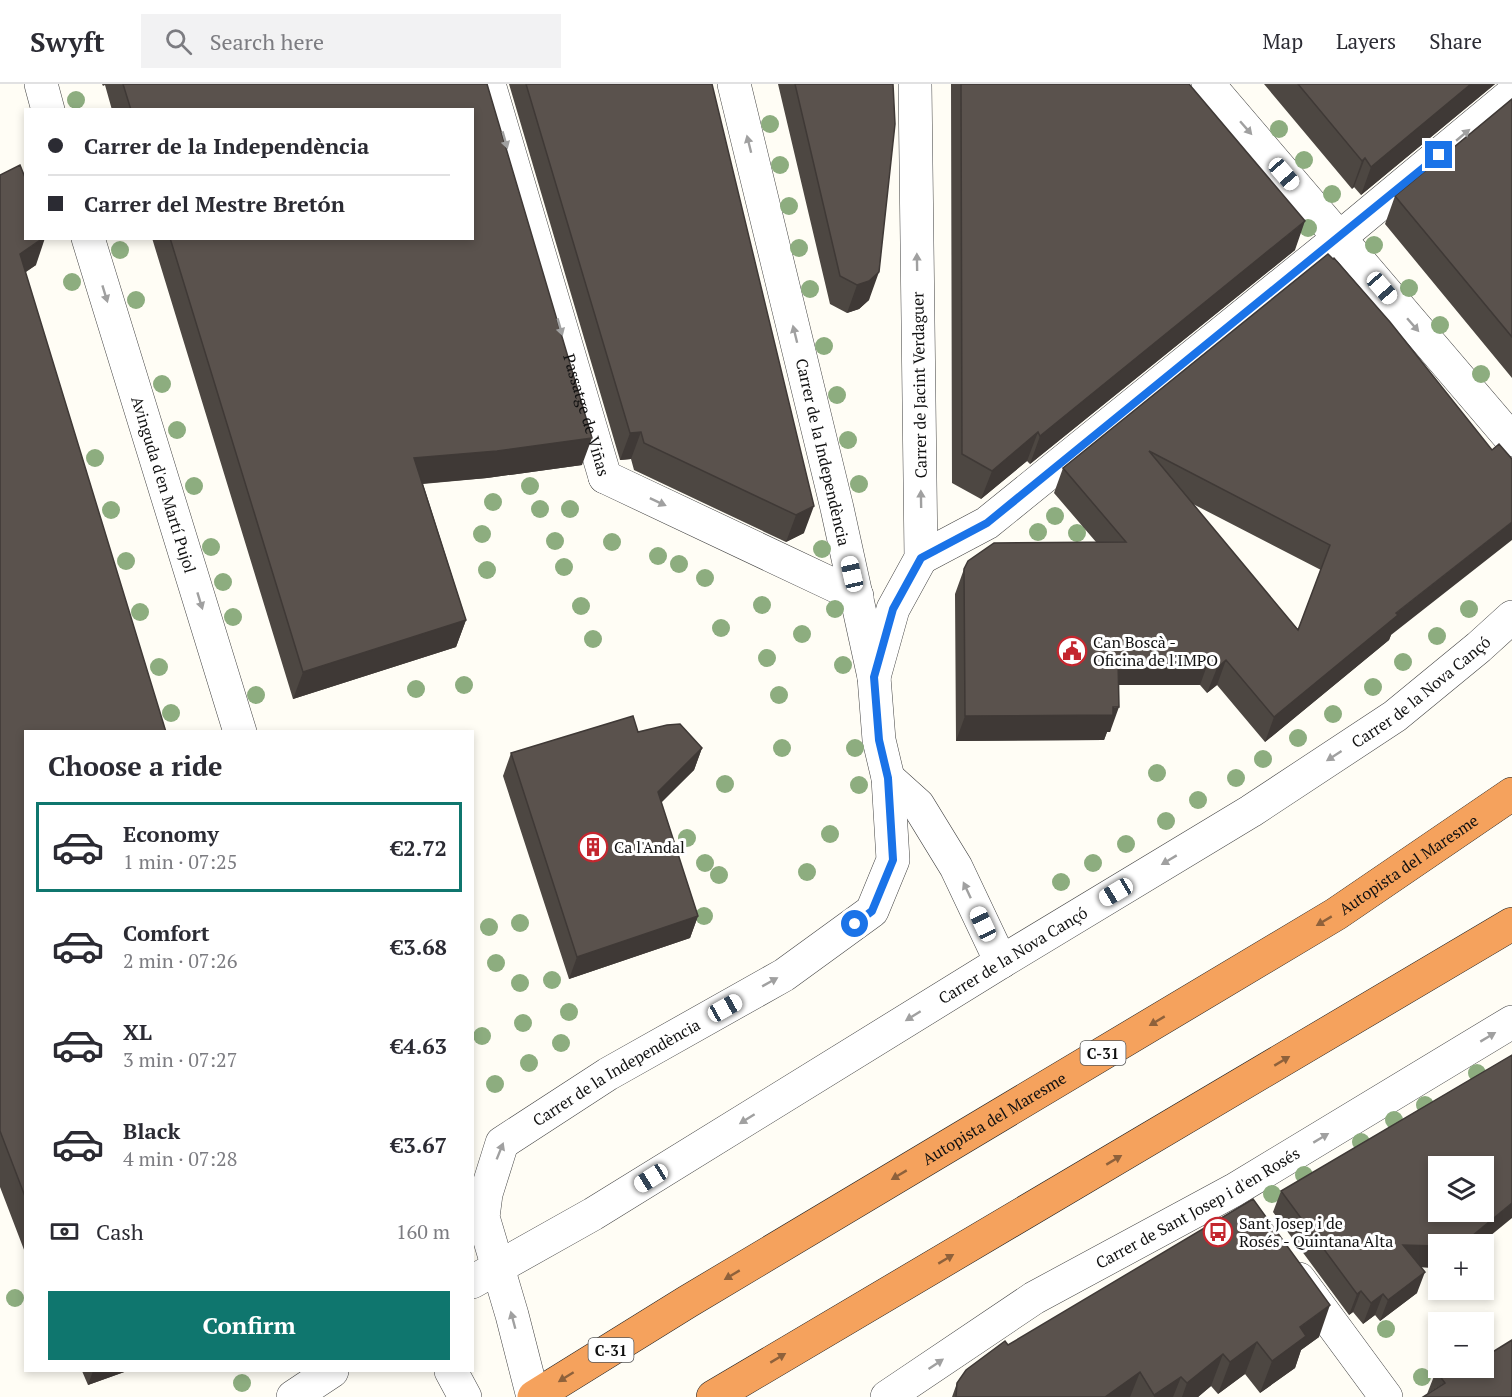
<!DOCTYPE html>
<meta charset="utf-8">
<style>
body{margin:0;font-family:"PT Serif",serif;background:#f2f2f3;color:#2b2b33;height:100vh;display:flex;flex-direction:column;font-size:22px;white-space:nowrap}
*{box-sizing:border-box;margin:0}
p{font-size:20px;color:#7c7c81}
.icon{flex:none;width:33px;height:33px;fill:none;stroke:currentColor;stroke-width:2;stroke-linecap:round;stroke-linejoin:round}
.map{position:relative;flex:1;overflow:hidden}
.sheet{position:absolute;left:24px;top:646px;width:450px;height:642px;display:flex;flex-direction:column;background:#fff;border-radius:0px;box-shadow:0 3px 9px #0003}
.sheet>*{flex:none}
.top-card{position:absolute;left:24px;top:24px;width:450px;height:132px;border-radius:0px;box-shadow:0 3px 9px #0003;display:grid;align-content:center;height:132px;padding:0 24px;background:#fff}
.fabs{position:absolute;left:1428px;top:1072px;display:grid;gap:12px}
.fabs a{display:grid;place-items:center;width:66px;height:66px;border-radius:0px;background:#fff;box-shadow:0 3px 9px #0003;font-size:30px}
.end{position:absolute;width:27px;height:27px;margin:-14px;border:8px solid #1a73e8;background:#fff;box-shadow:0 0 0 3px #fff}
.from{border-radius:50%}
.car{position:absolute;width:18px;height:36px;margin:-18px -9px;border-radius:8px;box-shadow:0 0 4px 2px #0007;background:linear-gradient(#fff 24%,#345 0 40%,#fff 0 76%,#345 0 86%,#fff 0)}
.top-card b{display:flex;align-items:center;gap:21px;height:57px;font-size:22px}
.top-card b+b{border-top:2px solid #e1e1e2}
.top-card i{width:15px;height:15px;background:#2b2b33}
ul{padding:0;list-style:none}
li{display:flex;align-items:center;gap:18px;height:90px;margin:0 12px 9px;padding:0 12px;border:3px solid transparent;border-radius:0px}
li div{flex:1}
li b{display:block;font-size:22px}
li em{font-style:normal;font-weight:700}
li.on{border-color:#0f766e}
li>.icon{width:54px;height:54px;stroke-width:1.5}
h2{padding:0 24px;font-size:27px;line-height:72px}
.pay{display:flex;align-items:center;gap:15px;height:66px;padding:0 24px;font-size:22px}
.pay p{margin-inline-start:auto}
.cta{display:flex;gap:12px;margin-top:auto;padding:12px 24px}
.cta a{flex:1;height:69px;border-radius:0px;background:#0f766e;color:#fff;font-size:24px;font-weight:700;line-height:69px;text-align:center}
header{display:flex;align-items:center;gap:36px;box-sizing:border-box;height:84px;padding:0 30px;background:#fff;border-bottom:2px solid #e1e1e2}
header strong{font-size:28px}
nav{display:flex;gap:33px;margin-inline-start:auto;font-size:21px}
.search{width:420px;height:54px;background:#f2f2f3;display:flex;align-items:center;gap:15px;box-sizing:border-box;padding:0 21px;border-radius:0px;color:#7c7c81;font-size:22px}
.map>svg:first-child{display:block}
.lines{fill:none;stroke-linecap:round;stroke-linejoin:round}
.pedestrian-casing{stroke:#444;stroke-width:34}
.minor-casing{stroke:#444;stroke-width:34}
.tertiary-casing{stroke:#444;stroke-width:34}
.motorway-casing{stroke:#222;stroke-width:34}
.pedestrian{stroke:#fff;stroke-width:33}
.minor{stroke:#fff;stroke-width:33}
.tertiary{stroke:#fff;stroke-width:33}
.motorway{stroke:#f5a25d;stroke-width:33}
.tree{fill:#8dad7f}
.wall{fill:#4d4742;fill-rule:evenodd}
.shaded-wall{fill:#3f3936}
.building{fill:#5a524d;stroke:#3f3936;stroke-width:1.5;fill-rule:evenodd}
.oneway{fill:#a0a0a0}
.oneway2{fill:#8e613b}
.route{stroke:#1a73e8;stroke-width:8}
.labels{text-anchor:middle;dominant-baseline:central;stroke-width:6;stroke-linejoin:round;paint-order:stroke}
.shield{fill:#fff;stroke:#585858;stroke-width:1.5}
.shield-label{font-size:15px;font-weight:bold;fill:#111}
.street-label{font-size:16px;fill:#111;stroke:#fff}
.poi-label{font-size:16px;fill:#111;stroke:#fff;text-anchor:start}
</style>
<header>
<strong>Swyft</strong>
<div class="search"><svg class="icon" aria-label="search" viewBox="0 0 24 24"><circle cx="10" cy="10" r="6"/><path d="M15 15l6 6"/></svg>Search here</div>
<nav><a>Map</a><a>Layers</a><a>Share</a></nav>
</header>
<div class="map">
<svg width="1512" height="1313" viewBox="0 0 1512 1313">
<rect width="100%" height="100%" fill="#fffdf5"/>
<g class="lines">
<g class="pedestrian-casing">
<path id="pedestrian" d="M605,393L857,512"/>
</g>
<g class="minor-casing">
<g id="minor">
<path d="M41,0L48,26"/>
<path id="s1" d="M489,0L605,393"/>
<path d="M1208,0L1512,356"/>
<path id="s2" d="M88,154L240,648"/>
<path d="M921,474L987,439L1339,154L1512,10"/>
<path d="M874,593L893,525L921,474L915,0"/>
<path d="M1299,1195L1386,1313"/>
<path id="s3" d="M472,1198L593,1130L1001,878L1251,727L1395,632L1479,563L1512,533"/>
<path d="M451,1287L465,1313"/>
<path d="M293,1313L332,1287"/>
</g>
</g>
<g class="tertiary-casing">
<g id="tertiary">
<path d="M888,694L918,721L956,783L1001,878"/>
<path id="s4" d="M533,1313L512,1231L483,1133L486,1110L502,1059L608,990L784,891L872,827L893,776L888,694L879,656L874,593L837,424L734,0"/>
<path id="s5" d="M887,1313L1034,1214L1234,1106L1512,938"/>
</g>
</g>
<g class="motorway-casing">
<g id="motorway">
<path id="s6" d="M534,1313L687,1218L1336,830L1512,710"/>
<path d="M713,1313L1512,840"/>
</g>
</g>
<use href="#pedestrian" class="pedestrian"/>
<use href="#minor" class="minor"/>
<use href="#tertiary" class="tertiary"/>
<use href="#motorway" class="motorway"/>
</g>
<g class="tree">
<circle cx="76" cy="16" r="9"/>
<circle cx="770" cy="40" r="9"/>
<circle cx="1279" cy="45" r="9"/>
<circle cx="1304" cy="76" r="9"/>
<circle cx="780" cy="81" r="9"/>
<circle cx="1332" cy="110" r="9"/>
<circle cx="789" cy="122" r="9"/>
<circle cx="1308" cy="144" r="9"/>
<circle cx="1374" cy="161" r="9"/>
<circle cx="799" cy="164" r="9"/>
<circle cx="120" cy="166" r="9"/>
<circle cx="72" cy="198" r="9"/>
<circle cx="1409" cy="204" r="9"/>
<circle cx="810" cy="205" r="9"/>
<circle cx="136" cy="216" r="9"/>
<circle cx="1440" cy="241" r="9"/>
<circle cx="824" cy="262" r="9"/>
<circle cx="1481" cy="290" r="9"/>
<circle cx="162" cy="300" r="9"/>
<circle cx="837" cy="311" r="9"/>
<circle cx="177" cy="346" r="9"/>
<circle cx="848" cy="356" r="9"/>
<circle cx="95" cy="374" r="9"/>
<circle cx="859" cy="400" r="9"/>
<circle cx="194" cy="402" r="9"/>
<circle cx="530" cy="402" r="9"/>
<circle cx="493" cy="418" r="9"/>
<circle cx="540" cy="425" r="9"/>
<circle cx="570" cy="425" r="9"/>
<circle cx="111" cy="426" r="9"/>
<circle cx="1055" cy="432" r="9"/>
<circle cx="1038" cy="448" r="9"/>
<circle cx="1077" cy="449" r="9"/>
<circle cx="482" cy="450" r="9"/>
<circle cx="555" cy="457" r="9"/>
<circle cx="612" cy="458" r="9"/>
<circle cx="211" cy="463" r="9"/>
<circle cx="822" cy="465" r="9"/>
<circle cx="658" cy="472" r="9"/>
<circle cx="126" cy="477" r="9"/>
<circle cx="679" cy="480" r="9"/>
<circle cx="564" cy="483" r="9"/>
<circle cx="487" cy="486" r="9"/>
<circle cx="705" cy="494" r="9"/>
<circle cx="223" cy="498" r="9"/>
<circle cx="762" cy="521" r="9"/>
<circle cx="581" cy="522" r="9"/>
<circle cx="835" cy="525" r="9"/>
<circle cx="1469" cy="525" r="9"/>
<circle cx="140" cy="528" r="9"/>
<circle cx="233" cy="533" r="9"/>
<circle cx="721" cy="544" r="9"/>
<circle cx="802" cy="550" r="9"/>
<circle cx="1437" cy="552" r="9"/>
<circle cx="593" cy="555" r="9"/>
<circle cx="767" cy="574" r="9"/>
<circle cx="1403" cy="578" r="9"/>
<circle cx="843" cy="581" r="9"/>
<circle cx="159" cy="583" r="9"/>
<circle cx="464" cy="601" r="9"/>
<circle cx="1373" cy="603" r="9"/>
<circle cx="416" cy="605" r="9"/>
<circle cx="256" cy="611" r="9"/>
<circle cx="779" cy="611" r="9"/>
<circle cx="171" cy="629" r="9"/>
<circle cx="1333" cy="630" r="9"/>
<circle cx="1298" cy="654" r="9"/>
<circle cx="782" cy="664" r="9"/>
<circle cx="855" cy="664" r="9"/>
<circle cx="1263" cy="675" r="9"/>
<circle cx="1157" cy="689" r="9"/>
<circle cx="1236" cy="694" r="9"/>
<circle cx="725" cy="700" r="9"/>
<circle cx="859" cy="701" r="9"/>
<circle cx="1198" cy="716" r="9"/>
<circle cx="1166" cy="737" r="9"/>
<circle cx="830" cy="750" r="9"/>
<circle cx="687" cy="754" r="9"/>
<circle cx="1126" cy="760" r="9"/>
<circle cx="705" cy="779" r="9"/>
<circle cx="1093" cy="779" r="9"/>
<circle cx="807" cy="788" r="9"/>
<circle cx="719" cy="791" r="9"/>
<circle cx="1061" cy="798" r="9"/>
<circle cx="704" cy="832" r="9"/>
<circle cx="520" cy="839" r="9"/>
<circle cx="489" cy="843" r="9"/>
<circle cx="496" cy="879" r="9"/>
<circle cx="552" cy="896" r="9"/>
<circle cx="520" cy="899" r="9"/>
<circle cx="569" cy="928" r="9"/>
<circle cx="523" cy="939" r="9"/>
<circle cx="482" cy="952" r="9"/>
<circle cx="561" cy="959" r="9"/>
<circle cx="529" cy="979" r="9"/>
<circle cx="1477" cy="989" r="9"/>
<circle cx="495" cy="1000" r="9"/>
<circle cx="1425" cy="1021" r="9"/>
<circle cx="1394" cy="1036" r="9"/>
<circle cx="1361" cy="1058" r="9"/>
<circle cx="1304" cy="1091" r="9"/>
<circle cx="1272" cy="1110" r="9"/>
<circle cx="15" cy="1214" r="9"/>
<circle cx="1386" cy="1245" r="9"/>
<circle cx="1422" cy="1293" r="9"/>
<circle cx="242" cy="1299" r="9"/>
</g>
<path class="wall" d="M102,0H487L582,381L487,394L423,400L466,536L456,563L293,615L152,154H472V26H112L105,1L103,2Z
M509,0H712L804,449L786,458L634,386L631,375L620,376Z
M778,0H893L869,216L859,225L847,229L830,220Z
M951,0H1189L1295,166L1030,380L1027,377L981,415L952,399Z
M1264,0H1495L1361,111L1354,103L1352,105Z
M1512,15V294L1385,140L1395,112Z
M0,91L36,181L26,188V1171L0,1103Z
M1328,170L1391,551L1389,556L1265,658L1217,601L1207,609L1200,601H1118L1110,648H1107L1104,656L956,657L955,510L964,485L1096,458L1054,409L1063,384ZM1193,420L1321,486L1298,546Z
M638,648L702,664L694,686L661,718L698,832L690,854L569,895L503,692L511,669Z
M1281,1107L1438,1184L1420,1183L1417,1209L1380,1237L1375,1231L1363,1240L1353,1228L1349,1231L1273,1128Z
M1319,1253L1301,1266L1295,1284L1260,1309L1245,1290L1218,1310L1211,1302L1198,1313H952L957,1299L1008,1261Z
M1512,1256L1427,1310L1436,1287L1491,1269Z
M82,1287H127L88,1301Z"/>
<path class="shaded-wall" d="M1471,0H1495L1361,111L1371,83Z
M1365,74L1354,103L1352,105L1362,77Z
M1305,137L1295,166L1030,380L1040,352Z
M43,154H45L36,181L10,198L20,170Z
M879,188L869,216L859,225L847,229L857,201Z
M641,348L631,375L620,376L630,349Z
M1038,348L1027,377L981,415L992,387Z
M592,354L582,381L487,394L405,401L414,374Z
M814,422L804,449L786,458L796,431Z
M1512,438V456L1391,551L1389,556L1265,658L1274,633L1396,529Z
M466,536L456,563L293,615L303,588Z
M1118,576H1209L1200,601H1109Z
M1226,576L1217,601L1207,609L1217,584Z
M1119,623L1110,648H1107L1104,656L956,657L965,632Z
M702,664L694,686L650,730L658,708Z
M698,832L690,854L569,895L577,873Z
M1512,1119V1134L1479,1161H1461Z
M1403,1161L1438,1162V1184L1396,1182Z
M1425,1188L1417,1209L1380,1237L1388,1216Z
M1361,1207L1353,1228L1349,1231L1357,1210Z
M1383,1210L1375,1231L1363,1240L1371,1219Z
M1330,1221L1319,1253L1301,1266L1295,1284L1260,1309L1272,1277L1300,1243Z
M1257,1258L1245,1290L1218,1310L1230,1278Z
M1223,1270L1211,1302L1198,1313H1182L1187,1299Z
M93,1287H127L88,1301Z
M1140,1288L1130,1313H1105Z
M1181,1293L1173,1313H1154V1311Z"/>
<path class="building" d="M123,0H487L592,354L497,367L414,374L466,536L303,588L170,154H472V26H131Z
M526,0H712L814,422L796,431L644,359L641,348L630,349Z
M795,0H893L895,40L879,188L869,197L857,201L840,192Z
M961,0H1189L1305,137L1040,352L1038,348L992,387L962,370Z
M1298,0H1471L1371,83L1365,74L1362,77Z
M1512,15V253L1395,112Z
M20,81L26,96V154H43L20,170L166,648H26V1115L0,1047V91Z
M1328,170L1333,175L1334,174L1390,238L1492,366L1499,360L1512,375V438L1396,529L1398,531L1274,633L1226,576L1217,584L1209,576H1118L1119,623H1113V631L965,632L964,485L968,477L994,459L1126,458L1063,384ZM1149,367L1330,461L1298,546Z
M633,632L638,648L667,641L680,640L702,664L658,708L698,832L577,873L511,669Z
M1512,971V1119L1461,1161H1438V1162L1403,1161L1425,1188L1388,1216L1383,1210L1371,1219L1361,1207L1357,1210L1281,1107ZM1438,1083H1484V1128H1438Z
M1253,1115L1330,1221L1300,1243L1306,1252L1272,1277L1257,1258L1230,1278L1223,1270L1187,1299L1181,1293L1154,1311L1140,1288L1105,1313H956L957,1299L966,1286L1005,1257L1008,1261Z
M1512,1256V1313H1423L1445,1299L1436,1287L1441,1284H1484V1260L1491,1269Z"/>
<defs><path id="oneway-solid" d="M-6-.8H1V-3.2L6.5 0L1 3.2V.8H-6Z" transform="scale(1.5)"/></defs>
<g class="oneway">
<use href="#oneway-solid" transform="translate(1246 44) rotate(49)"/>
<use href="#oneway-solid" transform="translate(1463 51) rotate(-40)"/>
<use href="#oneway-solid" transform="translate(505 56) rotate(74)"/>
<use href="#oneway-solid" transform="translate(749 60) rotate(-104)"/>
<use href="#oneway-solid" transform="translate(917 178) rotate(-91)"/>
<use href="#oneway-solid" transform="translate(105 210) rotate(73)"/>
<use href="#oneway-solid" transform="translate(1413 241) rotate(49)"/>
<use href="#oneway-solid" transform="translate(560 243) rotate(74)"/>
<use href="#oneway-solid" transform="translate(795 250) rotate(-104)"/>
<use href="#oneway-solid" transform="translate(921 415) rotate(-91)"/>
<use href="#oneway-solid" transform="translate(658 418) rotate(25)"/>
<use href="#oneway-solid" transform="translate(200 517) rotate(73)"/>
<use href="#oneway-solid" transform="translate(1334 672) rotate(147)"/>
<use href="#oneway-solid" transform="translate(1169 776) rotate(149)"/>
<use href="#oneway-solid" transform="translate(967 806) rotate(-115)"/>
<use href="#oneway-solid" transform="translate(770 898) rotate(-29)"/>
<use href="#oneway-solid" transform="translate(913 932) rotate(148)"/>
<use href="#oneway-solid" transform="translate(1488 953) rotate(-31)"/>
<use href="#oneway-solid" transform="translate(747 1035) rotate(148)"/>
<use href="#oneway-solid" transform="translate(1321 1054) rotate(-31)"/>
<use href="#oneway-solid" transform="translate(500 1067) rotate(-68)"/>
<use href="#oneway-solid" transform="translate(513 1236) rotate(-105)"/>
<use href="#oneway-solid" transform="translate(936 1280) rotate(-34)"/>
</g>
<g class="oneway2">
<use href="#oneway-solid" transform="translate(1324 837) rotate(149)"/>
<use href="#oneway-solid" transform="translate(1157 937) rotate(149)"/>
<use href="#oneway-solid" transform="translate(1282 977) rotate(-31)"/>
<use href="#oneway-solid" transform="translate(1114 1076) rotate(-31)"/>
<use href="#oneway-solid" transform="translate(899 1091) rotate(149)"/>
<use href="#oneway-solid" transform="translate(946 1175) rotate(-31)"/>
<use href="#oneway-solid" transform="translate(732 1191) rotate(149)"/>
<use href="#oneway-solid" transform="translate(778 1274) rotate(-31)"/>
<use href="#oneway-solid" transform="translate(566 1293) rotate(148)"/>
</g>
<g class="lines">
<path class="route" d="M855,840L872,827L893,776L888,694L879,656L874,593L893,525L921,474L987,439L1439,71"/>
</g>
<defs>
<g id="civic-ring" transform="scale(1.5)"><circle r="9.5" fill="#fff" stroke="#c4262e" stroke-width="1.5"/><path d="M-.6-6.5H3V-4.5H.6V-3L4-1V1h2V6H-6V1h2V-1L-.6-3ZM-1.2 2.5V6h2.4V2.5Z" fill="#c4262e"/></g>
<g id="building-ring" transform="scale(1.5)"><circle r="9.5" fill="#fff" stroke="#c4262e" stroke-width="1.5"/><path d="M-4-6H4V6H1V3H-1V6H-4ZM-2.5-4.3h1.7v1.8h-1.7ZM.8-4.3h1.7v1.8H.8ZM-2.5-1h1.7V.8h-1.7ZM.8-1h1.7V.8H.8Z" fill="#c4262e"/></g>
<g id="bus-ring" transform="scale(1.5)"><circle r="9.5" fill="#fff" stroke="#c4262e" stroke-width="1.5"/><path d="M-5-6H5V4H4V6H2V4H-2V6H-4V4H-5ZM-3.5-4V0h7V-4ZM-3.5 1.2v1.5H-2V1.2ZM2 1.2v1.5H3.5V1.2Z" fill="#c4262e"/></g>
</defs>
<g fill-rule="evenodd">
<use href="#civic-ring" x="1072" y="567"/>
<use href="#building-ring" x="593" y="763"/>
<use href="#bus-ring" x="1218" y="1148"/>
</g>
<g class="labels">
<g class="shield">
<rect x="1080.5" y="957" width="45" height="24" rx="4.5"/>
<rect x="588.5" y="1254" width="45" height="24" rx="4.5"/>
</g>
<g class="shield-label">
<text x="1103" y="969">C-31</text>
<text x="611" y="1266">C-31</text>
</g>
<g class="street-label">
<text transform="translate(919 301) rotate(-91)">Carrer de Jacint Verdaguer</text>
<text stroke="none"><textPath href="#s1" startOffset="345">Passatge de Viñas</textPath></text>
<text transform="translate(823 368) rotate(77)">Carrer de la Independència</text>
<text stroke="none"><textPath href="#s2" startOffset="258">Avinguda d'en Martí Pujol</textPath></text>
<text stroke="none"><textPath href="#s3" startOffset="1118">Carrer de la Nova Cançó</textPath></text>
<text stroke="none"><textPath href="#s6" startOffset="1024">Autopista del Maresme</textPath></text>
<text stroke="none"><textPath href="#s3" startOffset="632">Carrer de la Nova Cançó</textPath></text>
<text stroke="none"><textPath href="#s4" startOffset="398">Carrer de la Independència</textPath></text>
<text stroke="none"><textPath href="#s6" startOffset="538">Autopista del Maresme</textPath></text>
<text stroke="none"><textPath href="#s5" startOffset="364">Carrer de Sant Josep i d'en Rosés</textPath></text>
</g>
<g class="poi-label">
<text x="1093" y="558">Can Boscà -<tspan x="1093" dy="18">Oficina de l'IMPO</tspan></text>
<text x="614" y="763">Ca l'Andal</text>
<text x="1239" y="1139">Sant Josep i de<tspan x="1239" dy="18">Rosés - Quintana Alta</tspan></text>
</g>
</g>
</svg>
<div class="fabs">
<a><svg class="icon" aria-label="layers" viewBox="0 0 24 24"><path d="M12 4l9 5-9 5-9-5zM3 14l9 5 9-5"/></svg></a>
<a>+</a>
<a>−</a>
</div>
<i class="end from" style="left:855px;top:840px"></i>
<i class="end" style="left:1439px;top:71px"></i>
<i class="car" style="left:1284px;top:90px;rotate:139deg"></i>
<i class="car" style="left:1382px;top:204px;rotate:139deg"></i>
<i class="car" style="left:852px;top:490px;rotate:347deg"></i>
<i class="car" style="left:1116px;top:808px;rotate:239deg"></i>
<i class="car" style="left:983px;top:840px;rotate:335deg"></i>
<i class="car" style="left:725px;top:924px;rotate:61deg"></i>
<i class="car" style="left:651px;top:1094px;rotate:238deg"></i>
<div class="top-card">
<b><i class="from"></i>Carrer de la Independència</b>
<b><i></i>Carrer del Mestre Bretón</b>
</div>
<section class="sheet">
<h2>Choose a ride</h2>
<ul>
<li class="on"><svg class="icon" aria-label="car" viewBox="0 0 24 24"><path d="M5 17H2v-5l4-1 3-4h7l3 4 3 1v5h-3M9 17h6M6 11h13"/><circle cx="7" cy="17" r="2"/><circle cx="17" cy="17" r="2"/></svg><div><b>Economy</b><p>1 min · 07:25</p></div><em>€2.72</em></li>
<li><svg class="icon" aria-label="car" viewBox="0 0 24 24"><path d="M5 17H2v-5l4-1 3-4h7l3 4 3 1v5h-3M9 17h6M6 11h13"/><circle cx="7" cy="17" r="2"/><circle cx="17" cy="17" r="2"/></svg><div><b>Comfort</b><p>2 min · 07:26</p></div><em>€3.68</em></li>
<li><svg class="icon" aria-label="car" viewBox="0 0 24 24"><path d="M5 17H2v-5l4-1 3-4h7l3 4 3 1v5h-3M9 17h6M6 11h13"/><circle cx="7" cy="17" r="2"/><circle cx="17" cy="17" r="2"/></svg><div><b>XL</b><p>3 min · 07:27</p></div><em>€4.63</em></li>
<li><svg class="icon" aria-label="car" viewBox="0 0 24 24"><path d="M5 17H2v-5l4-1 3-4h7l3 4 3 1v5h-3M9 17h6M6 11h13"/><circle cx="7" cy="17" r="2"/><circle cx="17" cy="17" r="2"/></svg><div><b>Black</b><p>4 min · 07:28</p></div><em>€3.67</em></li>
</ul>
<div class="pay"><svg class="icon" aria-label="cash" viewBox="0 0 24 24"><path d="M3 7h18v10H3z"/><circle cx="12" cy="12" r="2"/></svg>Cash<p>160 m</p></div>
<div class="cta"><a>Confirm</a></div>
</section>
</div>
